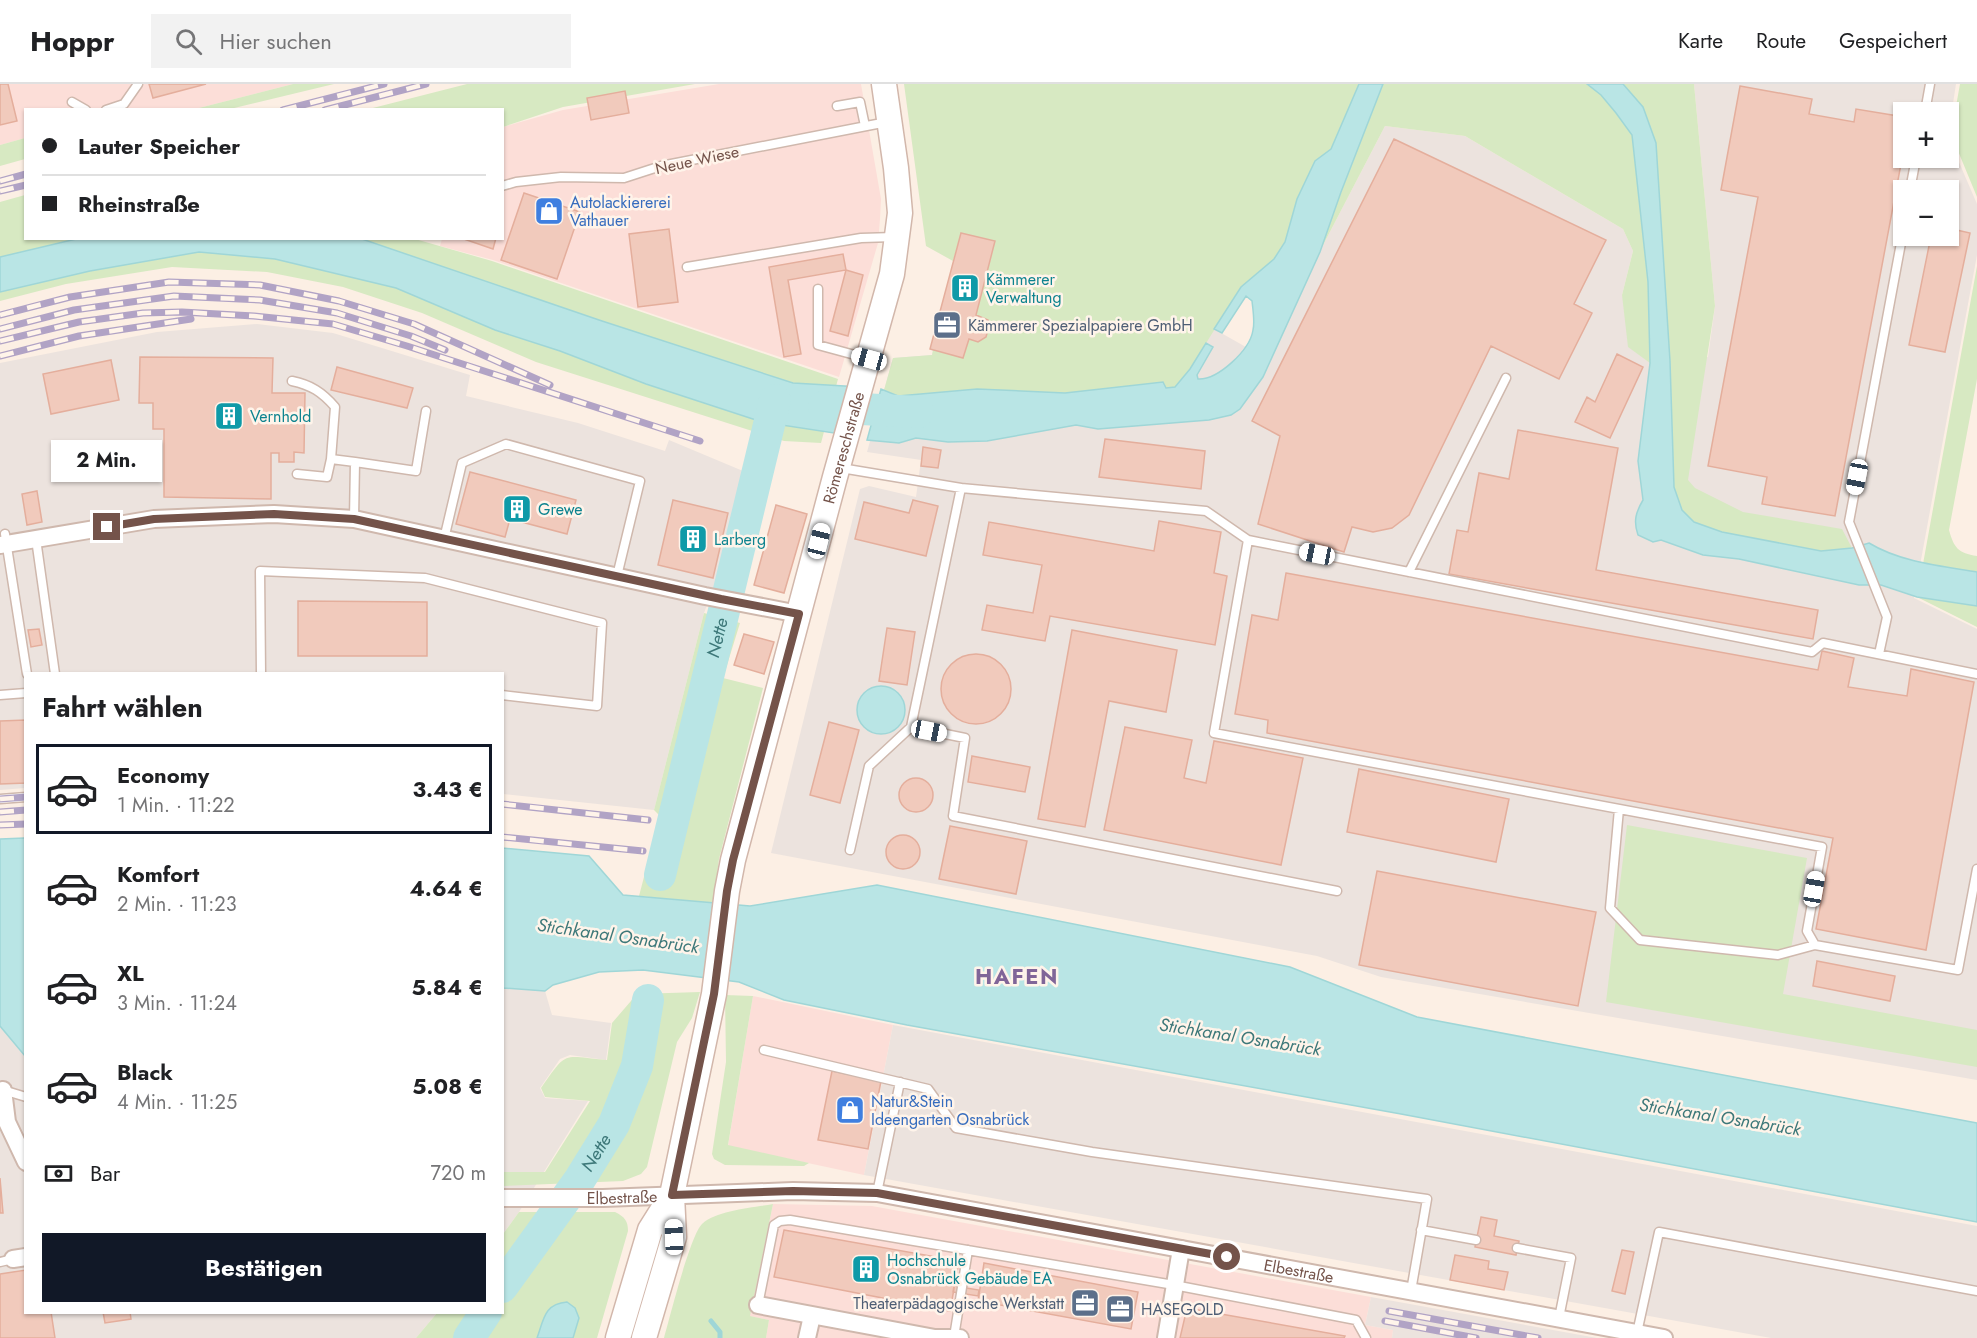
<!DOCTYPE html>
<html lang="de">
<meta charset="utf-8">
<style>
body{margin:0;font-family:Jost,sans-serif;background:#f2f2f2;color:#202124;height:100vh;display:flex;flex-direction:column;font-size:22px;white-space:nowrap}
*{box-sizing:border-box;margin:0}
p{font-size:20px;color:#757577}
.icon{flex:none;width:33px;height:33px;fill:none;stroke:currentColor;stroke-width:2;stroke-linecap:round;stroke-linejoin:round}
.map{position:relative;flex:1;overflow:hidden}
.sheet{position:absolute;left:24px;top:588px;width:480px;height:642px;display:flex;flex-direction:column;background:#fff;border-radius:0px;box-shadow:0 2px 4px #0004}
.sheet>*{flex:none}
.guide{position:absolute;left:24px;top:24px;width:480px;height:132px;border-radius:0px;box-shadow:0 2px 4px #0004;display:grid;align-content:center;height:132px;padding:0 18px;background:#fff}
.controls{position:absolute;left:1893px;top:18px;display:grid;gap:12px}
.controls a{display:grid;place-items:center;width:66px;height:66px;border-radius:0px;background:#fff;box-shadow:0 2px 4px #0004;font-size:30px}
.end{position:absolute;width:27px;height:27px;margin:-14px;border:8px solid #74534a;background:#fff;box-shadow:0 0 0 3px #fff}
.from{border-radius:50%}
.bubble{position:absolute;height:42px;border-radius:0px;background:#fff;box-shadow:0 2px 4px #0004;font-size:20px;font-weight:700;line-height:42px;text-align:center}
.car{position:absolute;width:18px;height:36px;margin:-18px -9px;border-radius:8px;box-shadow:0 0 4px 2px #0007;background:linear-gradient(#fff 24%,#345 0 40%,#fff 0 76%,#345 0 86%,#fff 0)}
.guide b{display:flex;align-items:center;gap:21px;height:57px;font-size:22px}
.guide b+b{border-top:2px solid #e0e0e0}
.guide i{width:15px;height:15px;background:#202124}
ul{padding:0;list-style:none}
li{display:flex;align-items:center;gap:18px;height:90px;margin:0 12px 9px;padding:0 6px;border:3px solid transparent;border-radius:0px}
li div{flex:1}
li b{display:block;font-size:22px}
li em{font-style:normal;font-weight:700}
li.active{border-color:#111827}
li>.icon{width:54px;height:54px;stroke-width:1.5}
h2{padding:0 18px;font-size:27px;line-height:72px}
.pay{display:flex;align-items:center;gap:15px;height:66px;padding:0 18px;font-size:22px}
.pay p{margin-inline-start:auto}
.primary-button{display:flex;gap:12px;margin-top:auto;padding:12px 18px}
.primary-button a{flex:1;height:69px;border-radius:0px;background:#111827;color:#fff;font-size:24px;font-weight:700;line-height:69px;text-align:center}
header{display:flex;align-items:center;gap:36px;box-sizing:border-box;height:84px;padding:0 30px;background:#fff;border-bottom:2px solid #e0e0e0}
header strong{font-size:28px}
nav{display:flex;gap:33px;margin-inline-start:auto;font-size:21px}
.search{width:420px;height:54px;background:#f2f2f2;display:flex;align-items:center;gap:15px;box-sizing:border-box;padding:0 21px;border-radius:0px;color:#757577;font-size:22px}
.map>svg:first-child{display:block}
.commercial{fill:#fcded8}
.industrial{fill:#ece3de;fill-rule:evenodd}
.green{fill:#d7e9c2}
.water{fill:#b9e5e5;stroke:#9fd6d7;stroke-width:1.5}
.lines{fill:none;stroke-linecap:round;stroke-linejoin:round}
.stream{stroke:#9fd6d7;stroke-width:5}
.river{stroke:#b9e5e5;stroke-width:32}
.building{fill:#f1cabc;stroke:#e4ae9c;stroke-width:1.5}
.service-casing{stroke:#cfb8ad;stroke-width:11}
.minor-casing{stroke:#cfb8ad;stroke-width:20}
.secondary-casing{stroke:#d2b7ab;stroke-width:27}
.service{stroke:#fff;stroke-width:8}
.minor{stroke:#fff;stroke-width:16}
.secondary{stroke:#fff;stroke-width:24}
.rail-casing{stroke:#b1a3c5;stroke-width:7}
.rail{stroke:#fff4ea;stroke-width:4.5;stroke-dasharray:14;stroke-linecap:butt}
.route{stroke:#74534a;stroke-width:8}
.labels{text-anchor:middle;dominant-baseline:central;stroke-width:5;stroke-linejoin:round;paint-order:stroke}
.street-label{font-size:16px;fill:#74534a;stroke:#fff4ea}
.shop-label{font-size:16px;fill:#366cbe;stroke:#fff4ea;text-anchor:start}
.culture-label{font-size:16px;fill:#0d838f;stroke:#fff4ea;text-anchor:start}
.service-label{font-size:16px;fill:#4e5e75;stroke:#fff4ea;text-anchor:start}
.water-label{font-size:18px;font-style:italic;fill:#3d7879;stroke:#fff4ea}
.district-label{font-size:22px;font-weight:bold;letter-spacing:1.5px;fill:#806598;stroke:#fff4ea}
</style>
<header>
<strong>Hoppr</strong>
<div class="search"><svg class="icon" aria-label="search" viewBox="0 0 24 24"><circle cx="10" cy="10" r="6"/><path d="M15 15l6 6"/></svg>Hier suchen</div>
<nav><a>Karte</a><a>Route</a><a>Gespeichert</a></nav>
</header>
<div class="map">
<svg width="1977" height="1254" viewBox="0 0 1977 1254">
<rect width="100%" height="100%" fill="#fcefe4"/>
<path class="commercial" d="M0,0H293L195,25L26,26L25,54L0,61Z
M719,0H861L881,115L880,135L878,159L839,293L493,176L440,162L442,155L502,154L503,43L563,26Z
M753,912L893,941L864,1091L728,1062Z
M773,1120L872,1122L1371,1213L1365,1241L1393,1246L1392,1254H766L769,1236L749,1232Z"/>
<path class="industrial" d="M1694,0H1956L1949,45L1948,28H1904V74H1948L1949,55L1977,120V171L1914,514L1977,545V996L1381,893L1317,872L771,769L860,405L869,402L916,413L921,376L867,368L893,274L932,271L933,267L930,265L961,149L1184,214L1214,245L1269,276L1320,167L1385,42L1465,52L1623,145L1633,167L1622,211L1650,279L1708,273L1715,222ZM1904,106H1948V152H1904Z
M257,240L333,249L470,291L466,312L578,339L665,367L669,356L743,387L717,495L704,529L654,726L503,710L502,590H26L25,704L0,706V279L157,248Z
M503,904L545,907L552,931L611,939L606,976L570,971L560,975L540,1004L545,1014L588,1017L519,1128L503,1150Z
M893,941L1977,1142V1254H1771L864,1091Z
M0,942L25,972L26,1228L437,1229L416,1254H0Z
M1371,1213L1597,1254H1392L1393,1246L1365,1241Z"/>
<path class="green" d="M293,0H334L230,25H195Z
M467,0H695L563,23L503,43L502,26H365Z
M904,0H1359L1331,65L1315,77L1297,115L1285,158L1274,175L1241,203L1190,285L1175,303L1065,309L977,305L898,312L884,306L893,274L932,271L933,266L963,274L969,255L978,257L986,253L989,242L988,236L976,231L995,158L961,149L953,177L926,162Z
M1383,0H1587L1601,11L1616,29L1632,51L1648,198L1650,279L1628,263L1622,211L1633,167L1623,145L1465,52L1385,42L1320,167L1341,108Z
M1623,0H1694L1715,222L1688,396L1695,404L1743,428L1842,445L1852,464L1821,467L1722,448L1694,438L1681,426L1674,403L1670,277L1656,59L1643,23Z
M1960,0H1977V113L1951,50Z
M25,54V75L0,82V61Z
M25,111L26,154L415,155L492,177L838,295L821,359L784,357L536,278L422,229L343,203L267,188L172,183L66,200L0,217V118Z
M1977,182V295L1949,446C1954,464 1958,469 1977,472V488L1923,480Z
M1917,513L1977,522V543Z
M704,529L740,539L723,594L763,604L719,775L713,819L639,812L660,732L654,726Z
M1627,741L1807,774L1783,910L1977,946V983L1606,918Z
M700,908L692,934L677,958L647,1083L641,1090L623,1097L503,1102V1088H545L590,1017L545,1013L541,1004C568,966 561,972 607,976L612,939L637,910Z
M725,911L753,912L728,1061L809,1079L804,1082L725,1081L714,1075L712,1070L726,978Z
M773,1120L750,1232L769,1236L766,1254H664C670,1233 690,1152 702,1140C717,1126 753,1124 773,1120Z
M519,1128H615C625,1133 628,1137 628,1147L597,1254H416L437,1229L502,1228L503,1150Z"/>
<path class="water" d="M1359,0H1383L1341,108L1320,168L1263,293L1240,325L1231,331L1209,336L1098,345L1076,341L987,357L948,358L916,354L899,359L867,356L881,305L898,312L977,305L1065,309L1163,298L1166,304L1175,303L1190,285L1206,259L1213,263L1197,291L1198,295C1218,296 1250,266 1253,246C1255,238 1253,226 1252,217L1246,212L1222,249L1214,245L1241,203L1274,175L1285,158L1297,115L1315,77L1331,65Z
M1587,0H1623L1643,23L1656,59L1670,277L1674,403L1682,426L1694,438L1722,448L1821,467L1852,464L1869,459C1900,478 1941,482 1977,488V522L1917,513L1881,501H1859L1739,475L1703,471L1661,456L1653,458L1638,451C1633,437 1636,428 1643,416L1638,377L1650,279L1648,198L1632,51L1616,29L1601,11Z
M76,155H362L602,237L793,299L861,303L847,351L762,338L646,300L560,267L495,246L396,204L275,175L199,168L90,187L0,208V173Z
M857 626a24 24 0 1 1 48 0a24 24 0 1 1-48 0Z
M25,754H26L25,972L0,942V755Z
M502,764L589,772L623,811L750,822L877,801L1290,883L1417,933L1977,1039V1138L1401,1030L907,941L784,916L739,898L643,886L599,888L553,901L545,907L503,904Z
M567,1218L575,1224L579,1234L573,1254H537C544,1235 544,1220 567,1218Z"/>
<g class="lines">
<path class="stream" d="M711,1237L720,1248V1254"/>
<g class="river">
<path d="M824,323L918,328"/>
<path id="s1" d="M660,791L775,316"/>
<path id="s2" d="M502,1203L580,1095L614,1040L637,982L648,916"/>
<path d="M469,1254L486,1228"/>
</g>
</g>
<path class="building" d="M0,0H8L17,37L0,41Z
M149,0H206L153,14Z
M1740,2L1812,15L1809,30L1854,38L1856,25L1904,33V64L1835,432L1762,420L1767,393L1708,382L1758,113L1721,106Z
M625,7L629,29L591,36L587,14Z
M1394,55L1606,156L1574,220L1592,229L1559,295L1491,262L1409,431L1392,444L1373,448L1352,443L1344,468L1258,440L1280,352L1252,337Z
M524,109L580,128L557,195L501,176Z
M1948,144L1970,149L1945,268L1909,261L1931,152H1948Z
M669,145L678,218L638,223L629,150Z
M961,149L995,157L976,231L988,236L989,242L986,253L978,258L969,255L963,274L930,265Z
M461,154H496L493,165Z
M843,170L846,186L788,196L801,270L784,273L769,183Z
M846,186L863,191L848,252L830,247Z
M1617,270L1643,283L1610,354L1575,338L1587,313L1595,318Z
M140,273L273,274L272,309H305L304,369L294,368V378H279V369H271V415L164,413V345H153V319H139Z
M111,276L119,316L51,330L43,290Z
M337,283L413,304L407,324L331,306Z
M1518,346L1618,364L1596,486L1818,526L1813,555L1449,490L1457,446L1468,448L1479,389L1509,395Z
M1105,355L1205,367L1201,405L1099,393Z
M923,363L941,366L938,384L921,382Z
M470,388L576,416L567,450L510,435L505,453L456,440Z
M37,407L42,438L27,441L22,410Z
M673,416L728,429L713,494L658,481Z
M913,416L938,422L926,472L855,455L864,418L909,429Z
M776,421L807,430L784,509L754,501Z
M1159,437L1221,448L1214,489L1227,492L1215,561L1050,532L1045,557L982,546L987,521L1033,529L1042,481L983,471L989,438L1154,467Z
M1286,489L1818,586L1822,567L1854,574L1848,603L1907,612L1911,585L1974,598L1926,866L1816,845L1833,754L1267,649L1268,636L1235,630L1252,531L1278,536Z
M298,517L427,518V572H298Z
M887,544L915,548L907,601L879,597Z
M39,545L42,561L31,563L28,546Z
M1072,546L1177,566L1166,628L1109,617L1085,743L1038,735Z
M744,550L774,558L764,590L734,581Z
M941 605a35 35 0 1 1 70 0a35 35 0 1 1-70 0Z
M26,636V699L0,700V637Z
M829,638L859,646L840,719L810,711Z
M1125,643L1192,656L1184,694L1206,699L1214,657L1303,674L1281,781L1104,746Z
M972,672L1030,683L1025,708L968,698Z
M1359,685L1509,715L1496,778L1347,748Z
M899 711a17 17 0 1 1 34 0a17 17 0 1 1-34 0Z
M950,742L1027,757L1016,810L939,795Z
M886 768a17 17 0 1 1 34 0a17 17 0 1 1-34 0Z
M1377,787L1596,828L1578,922L1359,881Z
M1817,877L1895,892L1890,917L1813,902Z
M832,987L881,997L868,1065L818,1056Z
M0,1094L3,1129H0Z
M1481,1133L1497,1136L1494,1152L1519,1157L1516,1171L1475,1163Z
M784,1146L959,1177L950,1227L774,1193Z
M1622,1166L1634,1168L1625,1210L1612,1207Z
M1455,1171L1489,1177L1488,1185L1508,1188L1504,1206L1450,1196Z
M984,1179L1138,1208L1131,1245L978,1217Z
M26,1186V1228H51L55,1254H0V1190Z
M954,1202L979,1206L978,1212L953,1208Z
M1187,1224L1345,1252L1344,1254H1180Z
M103,1228H130L131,1235L105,1239Z"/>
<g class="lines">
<g class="service-casing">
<path id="service" d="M72,18L86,26
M837,22L860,18L865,42
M106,26L124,20L138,0
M1925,28L1930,0
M502,102L516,98L561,93L624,94L661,82L887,38
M1910,106L1916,74
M687,183L861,154L894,153
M818,205V261L866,274
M292,297C311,301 322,308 335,323L331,375L355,378
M841,384L961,404L1206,427L1248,456L1812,568L1823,559L1977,590
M297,390L327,393L331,375
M961,404L911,643L965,654L953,732L1337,807
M354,435L355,378L416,387L426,327
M5,450L27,590
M36,455L55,590
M444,455L462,379L506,360L640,397L617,492
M1248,456L1214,649L1822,763L1807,847L1815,861
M1409,488L1506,294
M1879,570L1887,533L1849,438L1904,143
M261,590L260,487L425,494L602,539L597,622L502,611
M0,611L26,609
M0,715L26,713
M1619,725L1610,824L1640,856L1778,871L1815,861L1958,886L1977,785
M850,766L869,682L911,643
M764,966L928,1005L956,1044L1092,1068L1427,1115L1411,1207
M3,1006L26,1013
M877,1109L900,998
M1421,1146L1476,1156
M1517,1164L1571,1174L1559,1234
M0,1178L13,1175
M758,1221L774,1141L780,1137L790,1136L1174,1201L1356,1236L1366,1254
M1637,1249L1659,1148L1977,1207
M954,1253L968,1166"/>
</g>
<g class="minor-casing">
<g id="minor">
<path d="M0,461L154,435L274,430L354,435L705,512L799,530"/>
<path d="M3,1006L7,1038L26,1078"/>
<path id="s3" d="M502,1114H603L793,1107L877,1109L1664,1254"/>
<path d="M13,1175L26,1173"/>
<path d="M758,1221L935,1254H960"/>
<path d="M807,1254L812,1232"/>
<path d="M1166,1254L1181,1165"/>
</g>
</g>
<g class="secondary-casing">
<g id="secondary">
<path d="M618,1254L650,1146L672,1111"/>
<path id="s4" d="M644,1254L674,1153L672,1111L714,910L727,807L733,776L835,393L892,190L900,129L896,84L884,0"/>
</g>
</g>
<use href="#service" class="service"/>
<use href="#minor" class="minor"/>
<use href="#secondary" class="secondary"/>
<g class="rail-casing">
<path id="rail" d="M283,26L384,0
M325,26L426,0
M0,97L26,90
M0,107L26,101
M0,231L70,213L169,198L260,201L339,217L414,240L550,301
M0,245L74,226L174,212L260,216L337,229L411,252L445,266
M0,257L79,238L143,229L182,228L254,232L333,240L407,262L700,357
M0,272L79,252L191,235
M0,715L26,713
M502,720L648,736
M0,728L26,726
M0,741L26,740
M502,753L643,767
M1389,1227L1538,1254
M1385,1237L1476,1254"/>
</g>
<use href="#rail" class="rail"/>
</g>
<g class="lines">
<path class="route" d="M107,443L154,435L274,430L354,435L721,515L799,530L733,776L727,807L714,910L672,1111L793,1107L877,1109L1227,1173"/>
</g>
<defs>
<g id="shop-square" transform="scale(1.5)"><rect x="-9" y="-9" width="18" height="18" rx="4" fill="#3f7fe0" stroke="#fff4ea"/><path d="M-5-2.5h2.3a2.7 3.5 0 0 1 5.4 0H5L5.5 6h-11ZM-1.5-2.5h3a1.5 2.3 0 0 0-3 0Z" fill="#fff"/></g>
<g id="building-square" transform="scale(1.5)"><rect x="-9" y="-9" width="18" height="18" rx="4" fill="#0f9aa8" stroke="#fff4ea"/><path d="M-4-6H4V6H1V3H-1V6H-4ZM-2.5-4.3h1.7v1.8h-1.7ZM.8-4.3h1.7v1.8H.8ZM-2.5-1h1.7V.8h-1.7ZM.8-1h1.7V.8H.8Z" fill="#fff"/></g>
<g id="office-square" transform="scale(1.5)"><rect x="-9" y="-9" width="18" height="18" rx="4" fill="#5c6f8a" stroke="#fff4ea"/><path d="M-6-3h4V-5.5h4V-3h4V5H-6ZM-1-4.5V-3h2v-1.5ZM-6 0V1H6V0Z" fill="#fff"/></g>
</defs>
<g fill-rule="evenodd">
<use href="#shop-square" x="549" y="127"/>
<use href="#building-square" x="965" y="204"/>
<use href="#office-square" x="947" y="241"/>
<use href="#building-square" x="229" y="332"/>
<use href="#building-square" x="517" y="425"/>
<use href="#building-square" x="693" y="455"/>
<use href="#shop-square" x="850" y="1026"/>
<use href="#building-square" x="866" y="1185"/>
<use href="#office-square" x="1085" y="1219"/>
<use href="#office-square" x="1120" y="1225"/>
</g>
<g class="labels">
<g class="street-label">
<text transform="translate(697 76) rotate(-12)">Neue Wiese</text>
<text stroke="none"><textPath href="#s4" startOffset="915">Römereschstraße</textPath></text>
<text stroke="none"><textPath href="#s3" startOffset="120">Elbestraße</textPath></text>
<text stroke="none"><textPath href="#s3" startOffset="804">Elbestraße</textPath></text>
</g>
<g class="shop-label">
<text x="570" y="118">Autolackiererei<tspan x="570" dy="18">Vathauer</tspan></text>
<text x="871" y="1017">Natur&amp;Stein<tspan x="871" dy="18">Ideengarten Osnabrück</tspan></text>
</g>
<g class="culture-label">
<text x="986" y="195">Kämmerer<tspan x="986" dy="18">Verwaltung</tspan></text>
<text x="250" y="332">Vernhold</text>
<text x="538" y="425">Grewe</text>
<text x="714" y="455">Larberg</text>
<text x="887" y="1176">Hochschule<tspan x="887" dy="18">Osnabrück Gebäude EA</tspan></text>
</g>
<g class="service-label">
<text x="968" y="241">Kämmerer Spezialpapiere GmbH</text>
<text x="1064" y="1219" text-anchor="end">Theaterpädagogische Werkstatt</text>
<text x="1141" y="1225">HASEGOLD</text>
</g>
<g class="water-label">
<text stroke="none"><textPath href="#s1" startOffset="244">Nette</textPath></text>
<text transform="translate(618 852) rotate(8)">Stichkanal Osnabrück</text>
<text transform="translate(1240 953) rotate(9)">Stichkanal Osnabrück</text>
<text transform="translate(1720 1033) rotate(9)">Stichkanal Osnabrück</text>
<text stroke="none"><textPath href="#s2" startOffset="164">Nette</textPath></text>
</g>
<g class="district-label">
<text x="1017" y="892">HAFEN</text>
</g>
</g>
</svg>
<div class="controls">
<a>+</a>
<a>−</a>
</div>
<i class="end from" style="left:1227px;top:1173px"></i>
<i class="end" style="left:107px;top:443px"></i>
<div class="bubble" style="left:51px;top:356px;width:111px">2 Min.</div>
<i class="car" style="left:869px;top:275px;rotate:285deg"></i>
<i class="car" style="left:1857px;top:393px;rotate:191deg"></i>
<i class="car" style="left:819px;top:457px;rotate:14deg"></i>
<i class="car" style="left:1317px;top:470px;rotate:281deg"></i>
<i class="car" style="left:929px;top:647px;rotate:101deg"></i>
<i class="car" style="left:1814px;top:805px;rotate:10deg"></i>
<i class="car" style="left:674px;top:1153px;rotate:358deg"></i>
<div class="guide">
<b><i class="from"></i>Lauter Speicher</b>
<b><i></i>Rheinstraße</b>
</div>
<section class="sheet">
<h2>Fahrt wählen</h2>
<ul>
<li class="active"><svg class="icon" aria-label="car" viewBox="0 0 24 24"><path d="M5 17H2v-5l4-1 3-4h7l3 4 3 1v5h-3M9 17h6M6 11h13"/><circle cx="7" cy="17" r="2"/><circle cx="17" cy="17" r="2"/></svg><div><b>Economy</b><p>1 Min. · 11:22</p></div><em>3.43 €</em></li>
<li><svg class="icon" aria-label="car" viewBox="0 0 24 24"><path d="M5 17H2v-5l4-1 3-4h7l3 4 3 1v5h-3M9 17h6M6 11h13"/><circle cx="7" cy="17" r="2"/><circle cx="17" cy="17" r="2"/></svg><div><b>Komfort</b><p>2 Min. · 11:23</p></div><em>4.64 €</em></li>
<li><svg class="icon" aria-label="car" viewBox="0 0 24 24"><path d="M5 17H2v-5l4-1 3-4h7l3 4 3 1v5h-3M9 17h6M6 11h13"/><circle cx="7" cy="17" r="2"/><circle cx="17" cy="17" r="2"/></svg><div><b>XL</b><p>3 Min. · 11:24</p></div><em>5.84 €</em></li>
<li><svg class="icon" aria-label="car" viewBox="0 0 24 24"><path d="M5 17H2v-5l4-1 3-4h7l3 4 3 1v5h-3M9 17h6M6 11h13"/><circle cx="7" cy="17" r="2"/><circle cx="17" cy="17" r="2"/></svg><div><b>Black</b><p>4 Min. · 11:25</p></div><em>5.08 €</em></li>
</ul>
<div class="pay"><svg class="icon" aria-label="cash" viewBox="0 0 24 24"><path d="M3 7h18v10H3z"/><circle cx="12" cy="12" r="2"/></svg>Bar<p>720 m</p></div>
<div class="primary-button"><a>Bestätigen</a></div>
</section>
</div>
